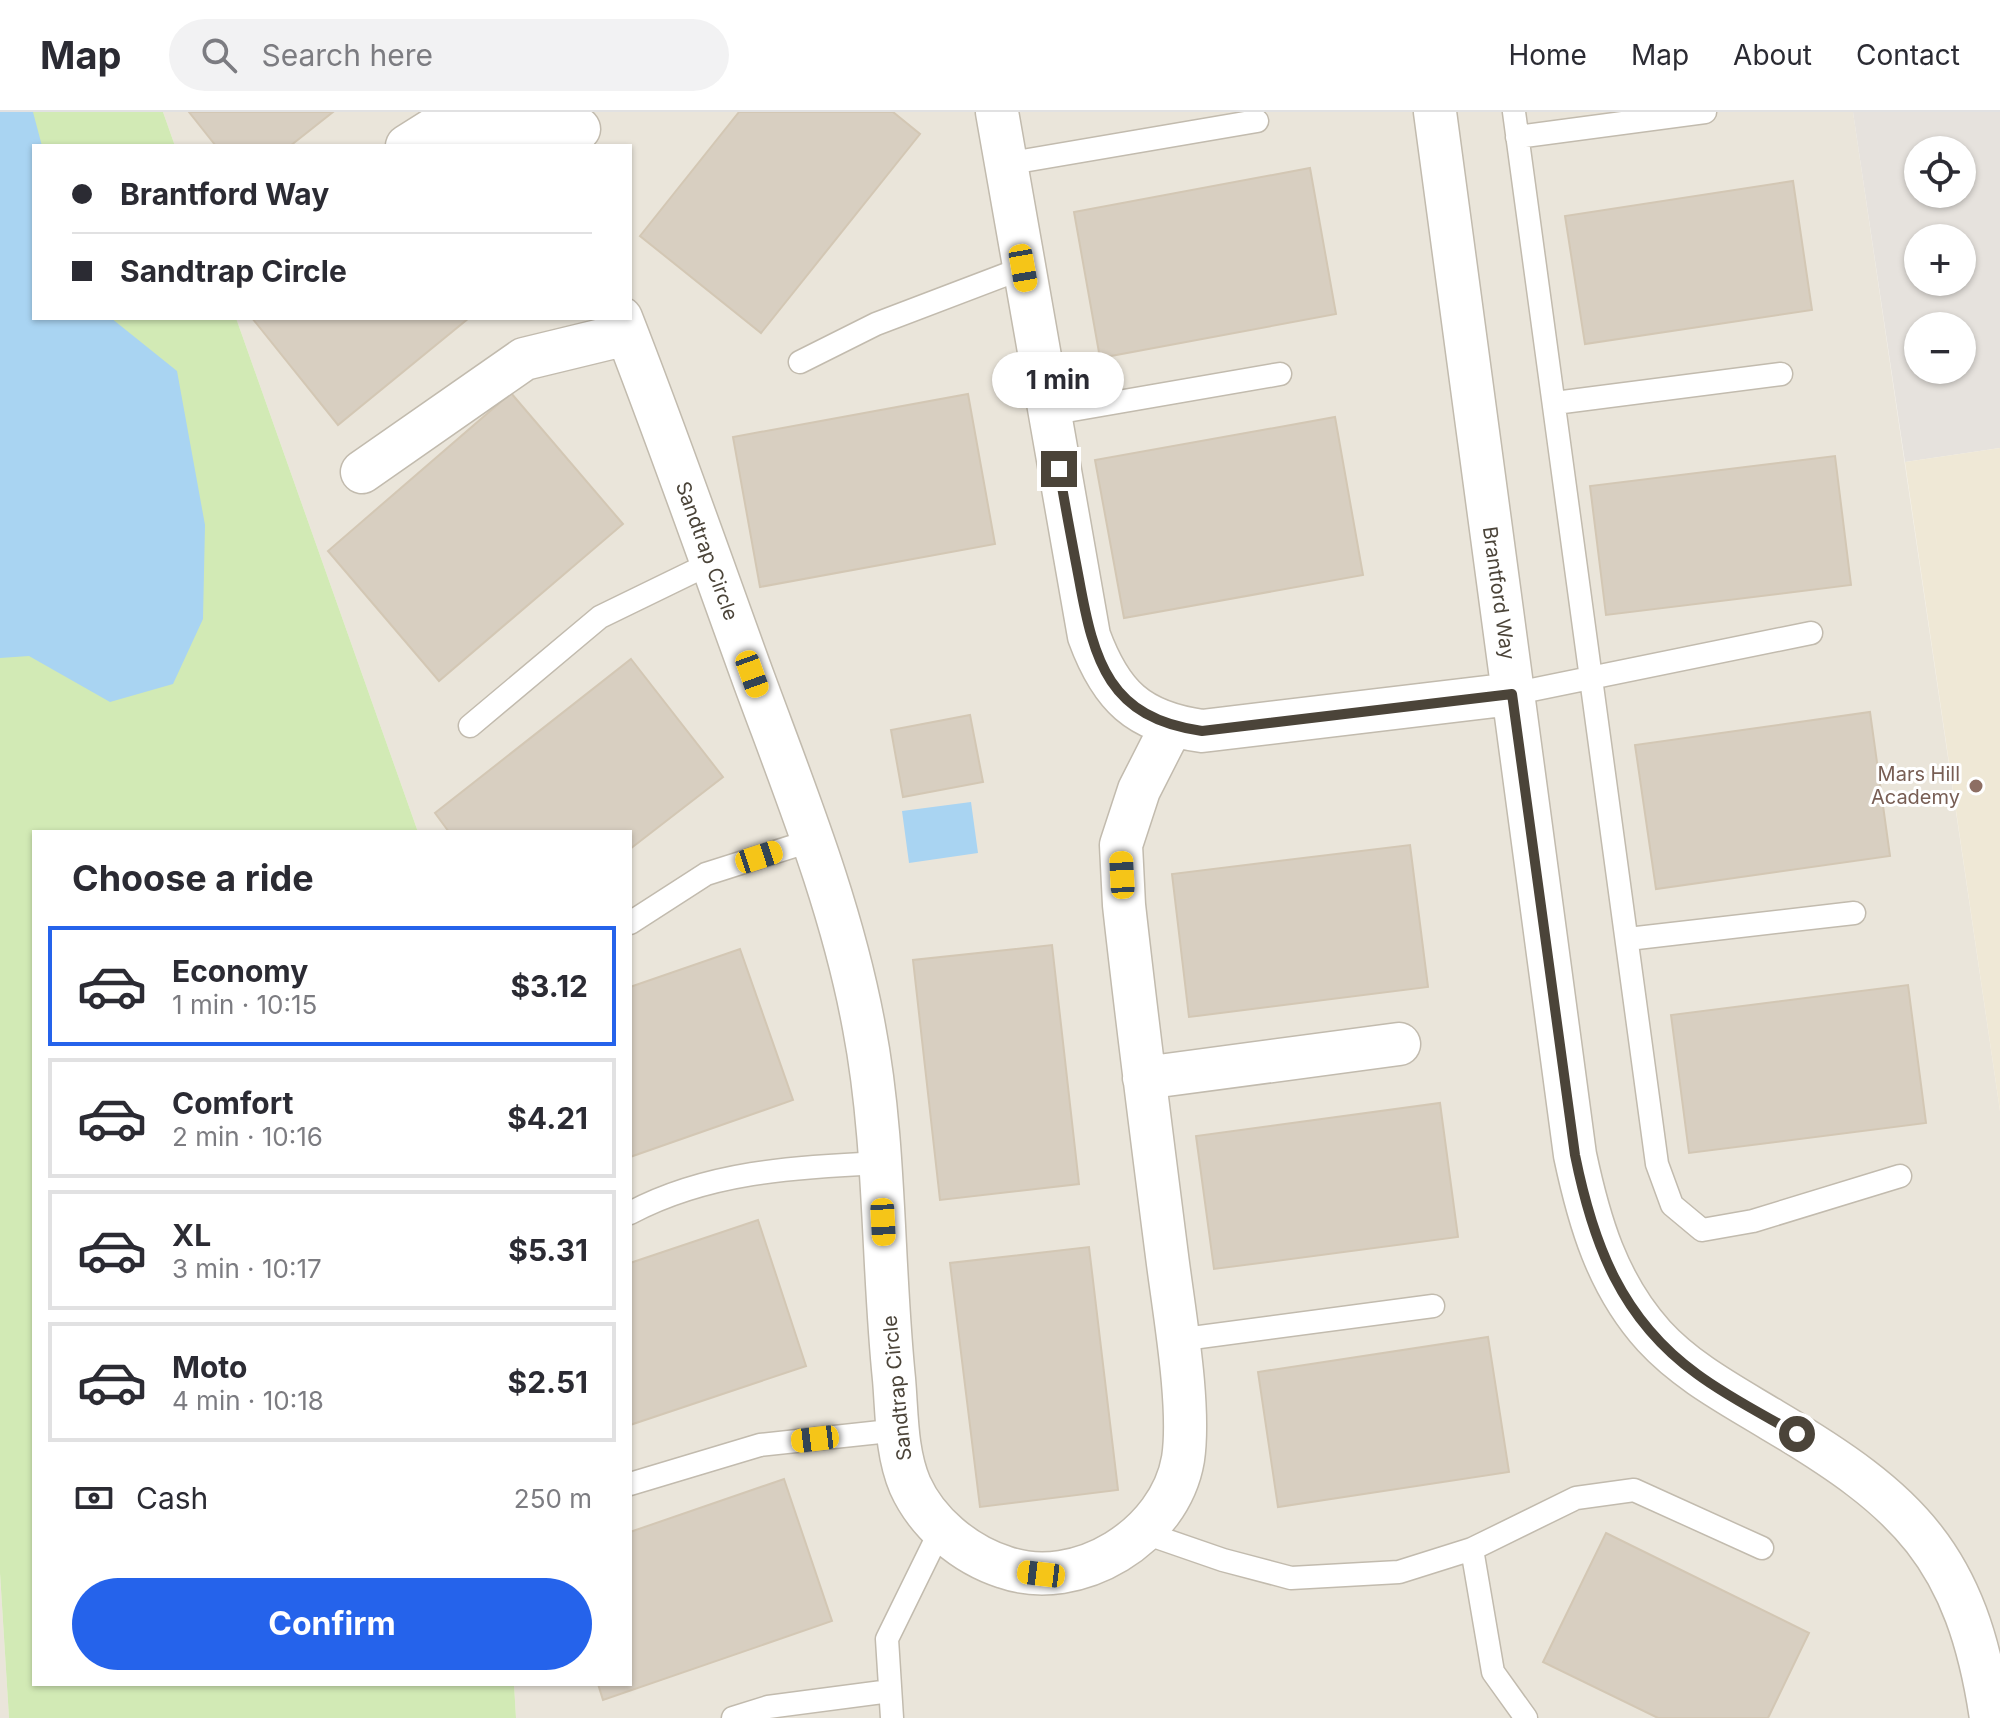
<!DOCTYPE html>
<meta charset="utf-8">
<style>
body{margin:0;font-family:Inter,sans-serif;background:#f2f2f3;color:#2b2b33;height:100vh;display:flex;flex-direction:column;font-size:30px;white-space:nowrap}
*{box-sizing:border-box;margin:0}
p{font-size:26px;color:#7c7c81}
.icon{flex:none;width:44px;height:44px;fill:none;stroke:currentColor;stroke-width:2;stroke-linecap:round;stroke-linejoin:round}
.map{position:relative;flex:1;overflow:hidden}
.side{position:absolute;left:32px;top:718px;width:600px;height:856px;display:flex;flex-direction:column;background:#fff;border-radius:0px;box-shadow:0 2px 6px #0004}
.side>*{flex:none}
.guide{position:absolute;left:32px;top:32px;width:600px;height:176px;border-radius:0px;box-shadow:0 2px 6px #0004;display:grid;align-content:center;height:176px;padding:0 40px;background:#fff}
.buttons{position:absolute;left:1904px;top:24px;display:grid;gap:16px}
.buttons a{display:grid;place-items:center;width:72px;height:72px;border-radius:50%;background:#fff;box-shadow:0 2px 6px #0004;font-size:40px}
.end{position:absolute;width:36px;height:36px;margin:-18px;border:10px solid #4b4439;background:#fff;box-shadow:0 0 0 4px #fff}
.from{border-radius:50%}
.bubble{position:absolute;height:56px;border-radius:28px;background:#fff;box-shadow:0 2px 6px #0004;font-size:26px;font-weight:700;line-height:56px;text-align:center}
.car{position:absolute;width:24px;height:48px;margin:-24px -12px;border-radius:10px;box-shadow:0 0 6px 2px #0007;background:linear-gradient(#f5c518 24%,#345 0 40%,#f5c518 0 76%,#345 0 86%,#f5c518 0)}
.guide b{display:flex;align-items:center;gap:28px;height:76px;font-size:30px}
.guide b+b{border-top:2px solid #e1e1e2}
.guide i{width:20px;height:20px;background:#2b2b33}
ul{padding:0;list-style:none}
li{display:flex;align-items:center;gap:24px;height:120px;margin:0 16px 12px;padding:0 24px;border:4px solid #e1e1e2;border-radius:0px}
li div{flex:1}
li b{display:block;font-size:30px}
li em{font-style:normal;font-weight:700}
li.current{border-color:#2563eb}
li>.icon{width:72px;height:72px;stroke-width:1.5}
h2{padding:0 40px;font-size:36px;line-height:96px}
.pay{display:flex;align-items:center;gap:20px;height:88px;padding:0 40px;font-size:30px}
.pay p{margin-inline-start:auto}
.cta{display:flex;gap:16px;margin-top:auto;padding:16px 40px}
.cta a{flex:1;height:92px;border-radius:48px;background:#2563eb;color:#fff;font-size:32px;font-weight:700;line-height:92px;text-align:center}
header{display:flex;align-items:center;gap:48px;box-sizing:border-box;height:112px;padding:0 40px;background:#fff;border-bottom:2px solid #e1e1e2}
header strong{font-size:38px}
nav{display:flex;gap:44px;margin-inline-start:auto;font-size:28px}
.search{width:560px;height:72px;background:#f2f2f3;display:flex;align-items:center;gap:20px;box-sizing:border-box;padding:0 28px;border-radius:44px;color:#7c7c81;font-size:30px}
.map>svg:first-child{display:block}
.residential{fill:#eae5da}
.industrial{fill:#e6e2dd;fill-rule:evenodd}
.education{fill:#efe8d6}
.green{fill:#d2eab5}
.water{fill:#a9d4f2}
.building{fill:#d8cfc1;stroke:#d3c7b4;stroke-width:2}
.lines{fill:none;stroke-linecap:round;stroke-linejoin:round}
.service-casing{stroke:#c2bbae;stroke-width:25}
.minor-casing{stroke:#c2bbae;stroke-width:45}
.service{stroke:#fff;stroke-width:22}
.minor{stroke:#fff;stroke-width:42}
.route{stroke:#4b4439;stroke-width:10}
.education-dot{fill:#8d6e63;stroke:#fff;stroke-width:3}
.labels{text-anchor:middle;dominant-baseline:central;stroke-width:6;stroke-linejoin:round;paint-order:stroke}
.street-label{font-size:20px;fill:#4b4439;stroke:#fff}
.education-label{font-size:20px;fill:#785e54;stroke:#fff;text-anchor:end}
</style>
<header>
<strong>Map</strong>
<div class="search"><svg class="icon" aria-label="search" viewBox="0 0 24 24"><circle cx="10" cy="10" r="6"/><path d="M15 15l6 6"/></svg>Search here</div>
<nav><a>Home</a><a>Map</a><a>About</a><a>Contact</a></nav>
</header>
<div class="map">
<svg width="2000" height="1606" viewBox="0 0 2000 1606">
<rect width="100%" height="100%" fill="#f6f3ec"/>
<path class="residential" d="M163,0H1853L2000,999V1606H516L514,1572H630V720H418L236,206H630V34H175Z
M0,1461L9,1606H0Z"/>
<path class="industrial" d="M1853,0H2000V336L1905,350ZM1918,38H1962V82H1918ZM1918,126H1962V170H1918ZM1918,214H1962V258H1918Z"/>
<path class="education" d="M2000,336V999L1905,350Z"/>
<path class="green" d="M0,0H163L175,34H34V206H236L418,720H34V1572H514L516,1606H9L0,1461Z"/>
<path class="water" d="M0,0H33L42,34H34V206H111L177,259L205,413L203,507L173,572L110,590L29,544L0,546Z
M971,690L978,741L909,751L902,699Z"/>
<path class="building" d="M189,0H333L290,34H216Z
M739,0H893L920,22L761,221L640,124Z
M1310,56L1336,202L1100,246L1074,100Z
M1793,69L1812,198L1585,232L1565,104Z
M252,206H469L338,313Z
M511,281L623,412L439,569L328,439Z
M968,282L995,432L760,475L733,325Z
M1335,305L1363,463L1124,506L1095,348Z
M1835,344L1851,473L1606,503L1590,374Z
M631,547L723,665L630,737V720H449L435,701Z
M1870,600L1890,744L1656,777L1635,633Z
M970,603L983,670L903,685L891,618Z
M1410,733L1428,875L1189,905L1172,762Z
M1052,833L1079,1072L940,1088L913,848Z
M740,837L793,988L630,1045V875Z
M1908,873L1926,1011L1689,1041L1671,903Z
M1440,991L1458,1125L1214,1157L1196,1024Z
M758,1108L806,1254L630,1313V1151Z
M1089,1135L1118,1378L980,1395L950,1151Z
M1488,1225L1509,1360L1278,1395L1258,1260Z
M784,1367L832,1509L603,1588L598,1572H630V1420Z
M1606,1421L1809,1521L1768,1606H1658L1543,1550Z"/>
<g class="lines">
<g class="service-casing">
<path id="service" d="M1514,0L1657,1052L1672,1093L1702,1118L1753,1109L1900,1064
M1517,25L1705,0
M1005,52L1257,9
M800,250L876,212L1023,156
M1555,291L1781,262
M1049,302L1280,262
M1512,582L1811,521
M470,614L600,505L711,451
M630,811L706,762L813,728
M1628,827L1854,801
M630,1101C707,1060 794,1055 880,1051
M1177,1228L1433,1194
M630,1372L760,1333L899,1318
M1142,1420L1223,1448L1291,1466L1399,1460L1472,1437L1576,1386L1634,1378L1762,1436
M1472,1437L1493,1560L1526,1606
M733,1606L768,1595L890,1579
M892,1606L887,1527L941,1417"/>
</g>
<g class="minor-casing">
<path id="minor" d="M997,0L1089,524C1111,584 1138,610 1202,619L1512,582
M1435,0L1575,1043C1589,1109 1607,1172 1654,1224C1687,1260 1731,1283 1772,1308C1909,1389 1967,1444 1991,1606
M407,34L442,12L579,17
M621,206C668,326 710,447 754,568C796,682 842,795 864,915C886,1030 882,1150 894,1267C897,1301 896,1340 910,1373C927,1411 964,1442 1004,1455C1078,1481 1170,1424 1183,1347C1191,1294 1174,1200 1167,1144C1152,1027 1137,910 1124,793L1121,733L1139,678L1171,615
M362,360L524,247L627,222
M1144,966L1399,932"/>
</g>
<use href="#service" class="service"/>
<use href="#minor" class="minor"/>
</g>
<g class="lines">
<path class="route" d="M1059,357C1065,394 1072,430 1079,467C1094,550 1109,606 1202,619L1512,582L1575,1043C1593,1132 1621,1207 1697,1262C1728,1285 1764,1303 1797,1322"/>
</g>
<circle class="education-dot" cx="1976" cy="674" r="8"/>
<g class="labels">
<g class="street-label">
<text transform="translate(707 439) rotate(70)">Sandtrap Circle</text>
<text transform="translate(1499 481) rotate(82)">Brantford Way</text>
<text transform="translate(897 1276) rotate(-96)">Sandtrap Circle</text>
</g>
<g class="education-label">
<text x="1960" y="662">Mars Hill<tspan x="1960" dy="23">Academy</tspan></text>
</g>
</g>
</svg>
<div class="buttons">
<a><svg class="icon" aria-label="locate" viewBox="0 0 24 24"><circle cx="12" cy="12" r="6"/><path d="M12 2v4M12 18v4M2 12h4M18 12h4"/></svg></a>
<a>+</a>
<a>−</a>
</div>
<i class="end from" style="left:1797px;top:1322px"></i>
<i class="end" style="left:1059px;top:357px"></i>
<div class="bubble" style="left:992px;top:240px;width:132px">1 min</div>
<i class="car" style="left:1023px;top:156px;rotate:170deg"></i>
<i class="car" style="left:752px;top:562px;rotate:160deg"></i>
<i class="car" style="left:759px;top:745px;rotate:72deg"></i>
<i class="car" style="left:1122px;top:763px;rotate:357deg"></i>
<i class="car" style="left:883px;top:1110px;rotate:177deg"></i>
<i class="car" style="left:815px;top:1327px;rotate:263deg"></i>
<i class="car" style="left:1041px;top:1462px;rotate:277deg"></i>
<div class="guide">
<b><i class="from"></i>Brantford Way</b>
<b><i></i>Sandtrap Circle</b>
</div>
<section class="side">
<h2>Choose a ride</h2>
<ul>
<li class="current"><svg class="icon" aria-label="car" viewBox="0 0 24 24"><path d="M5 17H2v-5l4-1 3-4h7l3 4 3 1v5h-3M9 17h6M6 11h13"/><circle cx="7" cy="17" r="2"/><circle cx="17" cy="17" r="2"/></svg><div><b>Economy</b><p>1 min · 10:15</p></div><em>$3.12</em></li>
<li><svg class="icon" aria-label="car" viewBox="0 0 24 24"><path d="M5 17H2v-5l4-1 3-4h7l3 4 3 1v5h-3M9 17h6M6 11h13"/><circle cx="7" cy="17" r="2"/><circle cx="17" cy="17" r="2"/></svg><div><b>Comfort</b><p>2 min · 10:16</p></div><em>$4.21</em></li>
<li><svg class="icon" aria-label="car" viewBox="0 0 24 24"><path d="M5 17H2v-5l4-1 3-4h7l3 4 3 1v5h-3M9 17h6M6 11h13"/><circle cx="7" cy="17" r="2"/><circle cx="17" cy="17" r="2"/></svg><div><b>XL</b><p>3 min · 10:17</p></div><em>$5.31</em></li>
<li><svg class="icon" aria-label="car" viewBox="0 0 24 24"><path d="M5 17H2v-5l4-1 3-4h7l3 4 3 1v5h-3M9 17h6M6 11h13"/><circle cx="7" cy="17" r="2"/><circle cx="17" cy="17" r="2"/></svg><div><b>Moto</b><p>4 min · 10:18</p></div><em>$2.51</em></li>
</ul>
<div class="pay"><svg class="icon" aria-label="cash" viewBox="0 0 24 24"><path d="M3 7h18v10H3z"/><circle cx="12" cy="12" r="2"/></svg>Cash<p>250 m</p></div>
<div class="cta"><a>Confirm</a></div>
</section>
</div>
